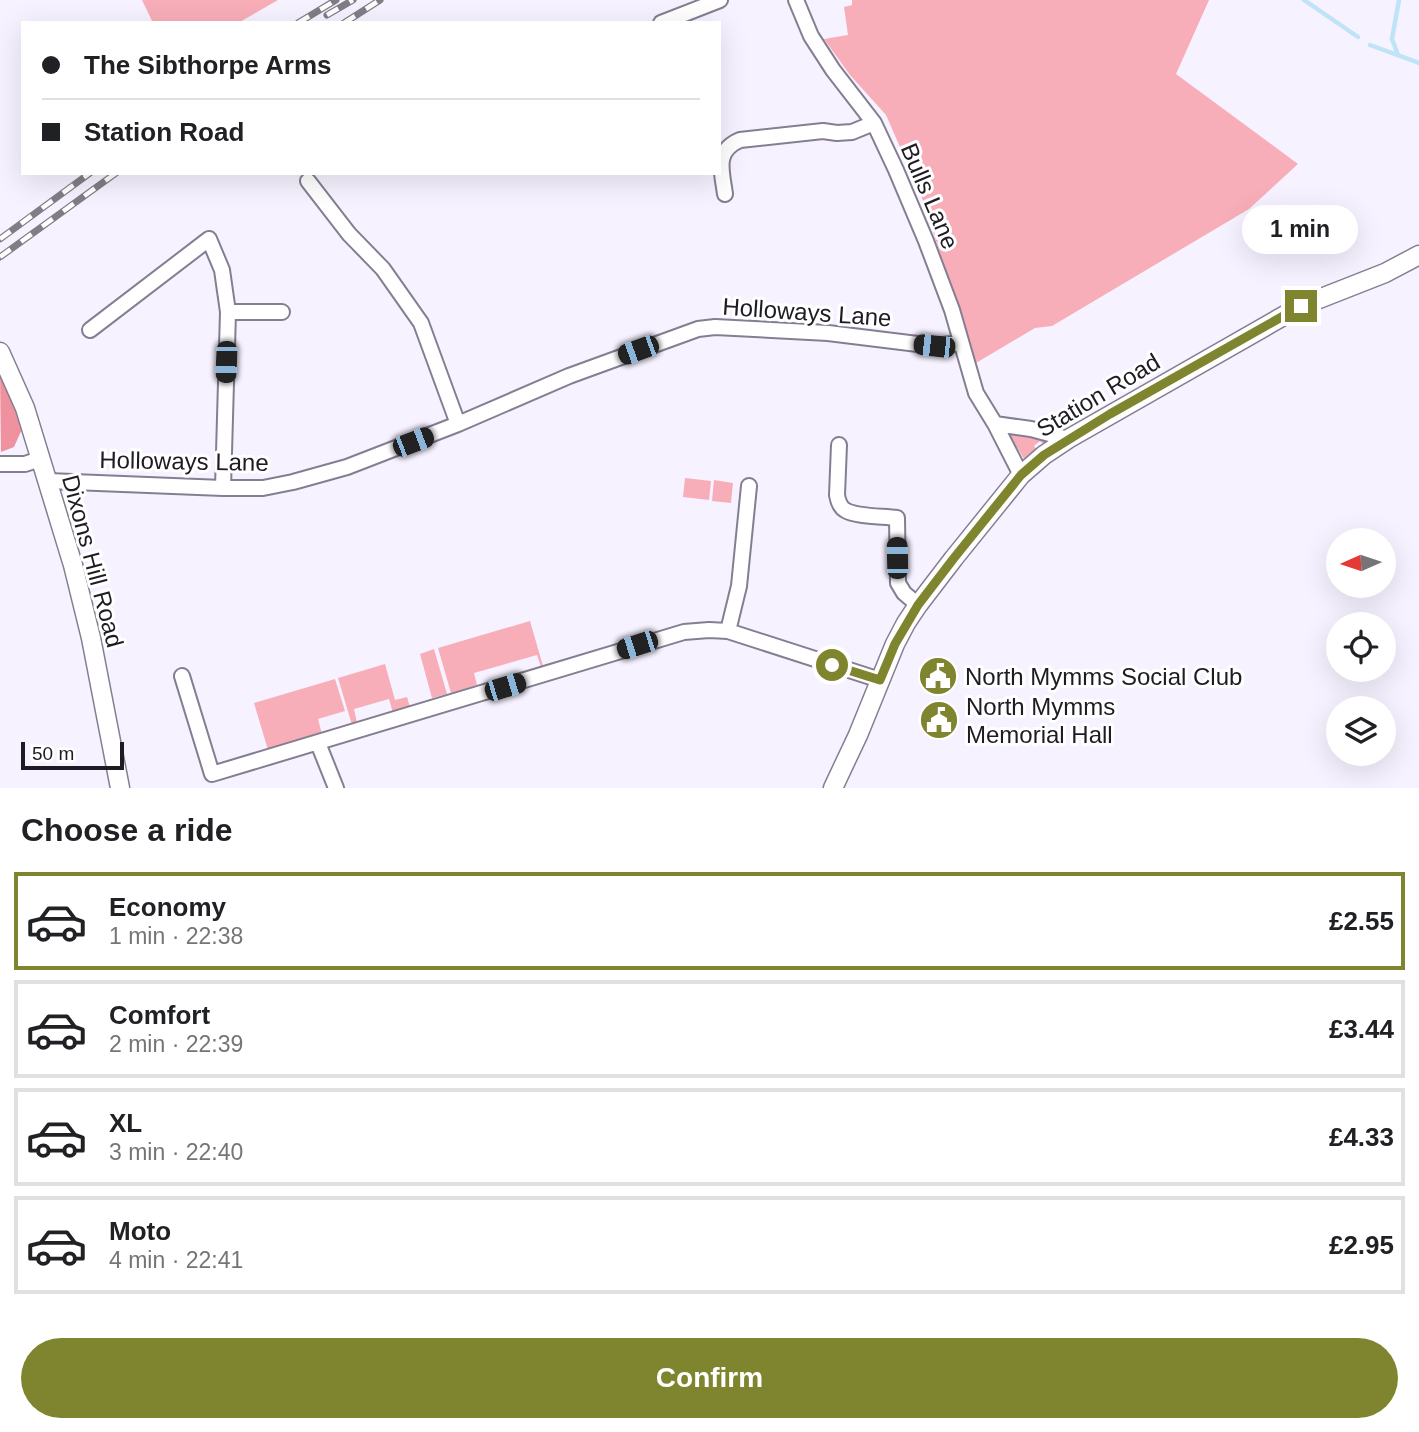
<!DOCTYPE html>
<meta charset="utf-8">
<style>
body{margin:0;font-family:Helvetica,sans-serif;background:#f2f2f2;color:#202124;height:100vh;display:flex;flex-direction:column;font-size:26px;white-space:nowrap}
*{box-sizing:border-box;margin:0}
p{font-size:23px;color:#757577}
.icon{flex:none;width:38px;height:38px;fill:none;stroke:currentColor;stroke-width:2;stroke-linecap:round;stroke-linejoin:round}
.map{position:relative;height:788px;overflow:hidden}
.details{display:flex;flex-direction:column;background:#fff;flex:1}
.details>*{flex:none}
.hud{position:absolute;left:21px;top:21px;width:700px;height:154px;border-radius:0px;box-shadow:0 7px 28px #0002;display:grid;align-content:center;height:154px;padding:0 21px;background:#fff}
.needle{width:46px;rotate:267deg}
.buttons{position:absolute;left:1326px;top:528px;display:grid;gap:14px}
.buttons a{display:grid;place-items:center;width:70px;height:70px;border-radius:50%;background:#fff;box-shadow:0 7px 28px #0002;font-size:35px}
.scale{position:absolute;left:21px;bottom:18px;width:103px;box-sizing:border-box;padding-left:7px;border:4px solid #1e1b23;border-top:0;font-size:19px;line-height:24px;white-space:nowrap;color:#1e1b23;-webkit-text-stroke:5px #fff;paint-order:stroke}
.end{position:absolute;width:32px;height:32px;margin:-16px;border:9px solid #7f842e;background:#fff;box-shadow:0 0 0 4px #fff}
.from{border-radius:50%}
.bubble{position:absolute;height:49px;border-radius:24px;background:#fff;box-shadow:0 7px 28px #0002;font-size:23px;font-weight:700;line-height:49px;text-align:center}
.car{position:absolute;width:21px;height:42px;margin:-21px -10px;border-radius:9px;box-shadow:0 0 5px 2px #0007;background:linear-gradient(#222 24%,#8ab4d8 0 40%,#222 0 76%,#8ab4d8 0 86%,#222 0)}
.hud b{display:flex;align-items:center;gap:24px;height:66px;font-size:26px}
.hud b+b{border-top:2px solid #e0e0e0}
.hud i{width:18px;height:18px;background:#202124}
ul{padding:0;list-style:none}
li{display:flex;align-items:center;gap:21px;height:98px;margin:0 14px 10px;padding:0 7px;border:4px solid #e0e0e0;border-radius:0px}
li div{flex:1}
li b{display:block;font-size:26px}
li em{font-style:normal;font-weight:700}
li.active{border-color:#7f842e}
li>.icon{width:63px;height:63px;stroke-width:1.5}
h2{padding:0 21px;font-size:32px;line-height:84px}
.button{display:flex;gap:14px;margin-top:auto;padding:14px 21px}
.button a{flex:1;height:80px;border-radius:42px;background:#7f842e;color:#fff;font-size:28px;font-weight:700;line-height:80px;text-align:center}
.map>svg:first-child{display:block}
.green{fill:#f8aeb8}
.forest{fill:#f0919f}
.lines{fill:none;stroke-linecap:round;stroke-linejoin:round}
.stream{stroke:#c1e3f8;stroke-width:4.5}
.minor-casing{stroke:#857e91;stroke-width:18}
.tertiary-casing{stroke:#857e91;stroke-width:21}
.minor{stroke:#fff;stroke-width:14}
.tertiary{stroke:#fff;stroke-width:18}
.rail-casing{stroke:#817d87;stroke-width:7}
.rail{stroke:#fff;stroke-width:4.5;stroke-dasharray:13;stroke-linecap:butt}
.route{stroke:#7f842e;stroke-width:9}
.labels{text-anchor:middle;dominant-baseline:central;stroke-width:6;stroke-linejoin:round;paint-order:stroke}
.street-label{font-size:24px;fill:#1e1b23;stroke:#fff}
.poi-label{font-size:24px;fill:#1e1b23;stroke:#fff;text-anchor:start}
</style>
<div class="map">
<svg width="1419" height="788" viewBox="0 0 1419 788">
<rect width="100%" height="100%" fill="#f7f2ff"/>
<path class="green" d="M142,0H278L238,23H153Z
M852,0H1209L1176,74L1298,164L1249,209L1052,326L1035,328L976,363L921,195L886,115L850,75L824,39L848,35L844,7L852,5Z
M1011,431L1045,439V441L1043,444L1040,441L1034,446L1036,449L1024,459L1010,436Z
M685,478L711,481L709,500L683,497Z
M714,480L733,483L731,503L712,501Z
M530,621L543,666L541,667L537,655L474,673L477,685L451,693L438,648Z
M434,649L447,694L432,698L420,654Z
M385,664L395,700L407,697L410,707L393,713L389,699L354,709L357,723L352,725L338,678Z
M335,679L345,711L318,719L322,734L268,750L254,703Z"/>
<path class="forest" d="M0,372L8,387L22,429L14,447L1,452Z"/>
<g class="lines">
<path class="stream" d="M1304,0L1358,37
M1370,45L1419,63
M1398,55L1392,39L1399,0"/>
<g class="minor-casing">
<path id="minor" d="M796,0L811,36L833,70L874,123L896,170L926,241L952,310L976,393L995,424L1021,475
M661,23L720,0
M308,181L349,234L383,269L421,323L458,424
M725,194C722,171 714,151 740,140L823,131L837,133L852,132L874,123
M228,312H282
M90,330L209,239L222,270L228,312L223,488
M995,424L1031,429L1068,439
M839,445L837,495C838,501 840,507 845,510C856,517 883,516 897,518L898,583L904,593L918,605
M0,464H25L40,459
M48,481L223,488H263L293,482L347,467L458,424L569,376L698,329L715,327L828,333L934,346L961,343
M728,631L739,586L749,486
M182,676L212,774L684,632L709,630L728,631L880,680
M318,743L336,788"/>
</g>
<g class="tertiary-casing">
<path id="tertiary" d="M0,352L25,408L73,565L91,638L120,788
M833,788L858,735L895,644L906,623L918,605L954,558L1021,475L1044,455L1068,439L1301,306L1385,273L1419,255"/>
</g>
<use href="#minor" class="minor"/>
<use href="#tertiary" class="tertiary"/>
<g class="rail-casing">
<path id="rail" d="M327,15L353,0
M298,23L336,0
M344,23L380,0
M0,239L90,173
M0,257L116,173"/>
</g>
<use href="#rail" class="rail"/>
</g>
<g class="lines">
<path class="route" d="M832,665L880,680L895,644L918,605L954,558L1021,475L1044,455L1110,414L1301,306"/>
</g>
<defs>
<g id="civic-disc" transform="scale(2.0125)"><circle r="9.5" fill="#7f842e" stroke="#fff"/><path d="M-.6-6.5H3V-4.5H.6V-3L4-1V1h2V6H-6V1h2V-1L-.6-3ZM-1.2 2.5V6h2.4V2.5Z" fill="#fff"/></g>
</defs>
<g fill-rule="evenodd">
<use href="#civic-disc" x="938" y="676"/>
<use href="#civic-disc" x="939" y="720"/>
</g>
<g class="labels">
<g class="street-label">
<text transform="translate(930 196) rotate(67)">Bulls Lane</text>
<text transform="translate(807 312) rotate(4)">Holloways Lane</text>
<text transform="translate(1098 395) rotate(-31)">Station Road</text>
<text transform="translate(184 461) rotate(1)">Holloways Lane</text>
<text transform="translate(93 561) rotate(75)">Dixons Hill Road</text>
</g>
<g class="poi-label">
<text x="965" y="676">North Mymms Social Club</text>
<text x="966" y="706">North Mymms<tspan x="966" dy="28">Memorial Hall</tspan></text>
</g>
</g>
</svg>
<div class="buttons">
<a><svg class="needle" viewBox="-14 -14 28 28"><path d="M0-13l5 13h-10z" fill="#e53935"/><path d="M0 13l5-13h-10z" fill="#757577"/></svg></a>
<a><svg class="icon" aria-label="locate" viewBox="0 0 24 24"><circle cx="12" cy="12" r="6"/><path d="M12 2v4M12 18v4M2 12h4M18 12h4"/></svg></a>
<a><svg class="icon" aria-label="layers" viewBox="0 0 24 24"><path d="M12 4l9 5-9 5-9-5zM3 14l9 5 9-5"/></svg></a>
</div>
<div class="scale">50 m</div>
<i class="end from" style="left:832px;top:665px"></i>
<i class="end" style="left:1301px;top:306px"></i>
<div class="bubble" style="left:1242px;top:205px;width:116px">1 min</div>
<i class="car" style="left:934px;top:346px;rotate:276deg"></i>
<i class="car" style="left:638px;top:350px;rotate:250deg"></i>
<i class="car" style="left:226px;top:362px;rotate:182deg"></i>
<i class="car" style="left:413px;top:442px;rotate:69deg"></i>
<i class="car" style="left:897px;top:558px;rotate:359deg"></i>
<i class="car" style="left:637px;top:645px;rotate:252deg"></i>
<i class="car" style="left:505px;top:687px;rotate:73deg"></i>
<div class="hud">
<b><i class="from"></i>The Sibthorpe Arms</b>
<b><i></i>Station Road</b>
</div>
</div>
<section class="details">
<h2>Choose a ride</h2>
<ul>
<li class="active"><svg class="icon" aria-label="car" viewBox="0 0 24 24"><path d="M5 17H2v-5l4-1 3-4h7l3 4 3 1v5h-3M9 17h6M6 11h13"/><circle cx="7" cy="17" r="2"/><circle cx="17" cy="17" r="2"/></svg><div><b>Economy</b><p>1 min · 22:38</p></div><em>£2.55</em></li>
<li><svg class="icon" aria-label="car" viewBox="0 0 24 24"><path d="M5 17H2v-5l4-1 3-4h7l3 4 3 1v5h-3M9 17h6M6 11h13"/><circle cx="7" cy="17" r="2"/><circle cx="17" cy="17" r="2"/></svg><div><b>Comfort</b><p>2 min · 22:39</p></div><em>£3.44</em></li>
<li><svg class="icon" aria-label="car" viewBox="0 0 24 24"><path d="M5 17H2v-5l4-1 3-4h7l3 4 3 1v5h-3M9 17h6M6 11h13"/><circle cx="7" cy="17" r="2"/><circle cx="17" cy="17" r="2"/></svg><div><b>XL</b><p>3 min · 22:40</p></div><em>£4.33</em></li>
<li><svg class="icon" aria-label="car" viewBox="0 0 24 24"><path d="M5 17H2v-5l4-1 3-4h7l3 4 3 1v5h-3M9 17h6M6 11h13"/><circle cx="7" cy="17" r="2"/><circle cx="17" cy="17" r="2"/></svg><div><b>Moto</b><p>4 min · 22:41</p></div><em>£2.95</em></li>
</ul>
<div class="button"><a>Confirm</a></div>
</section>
